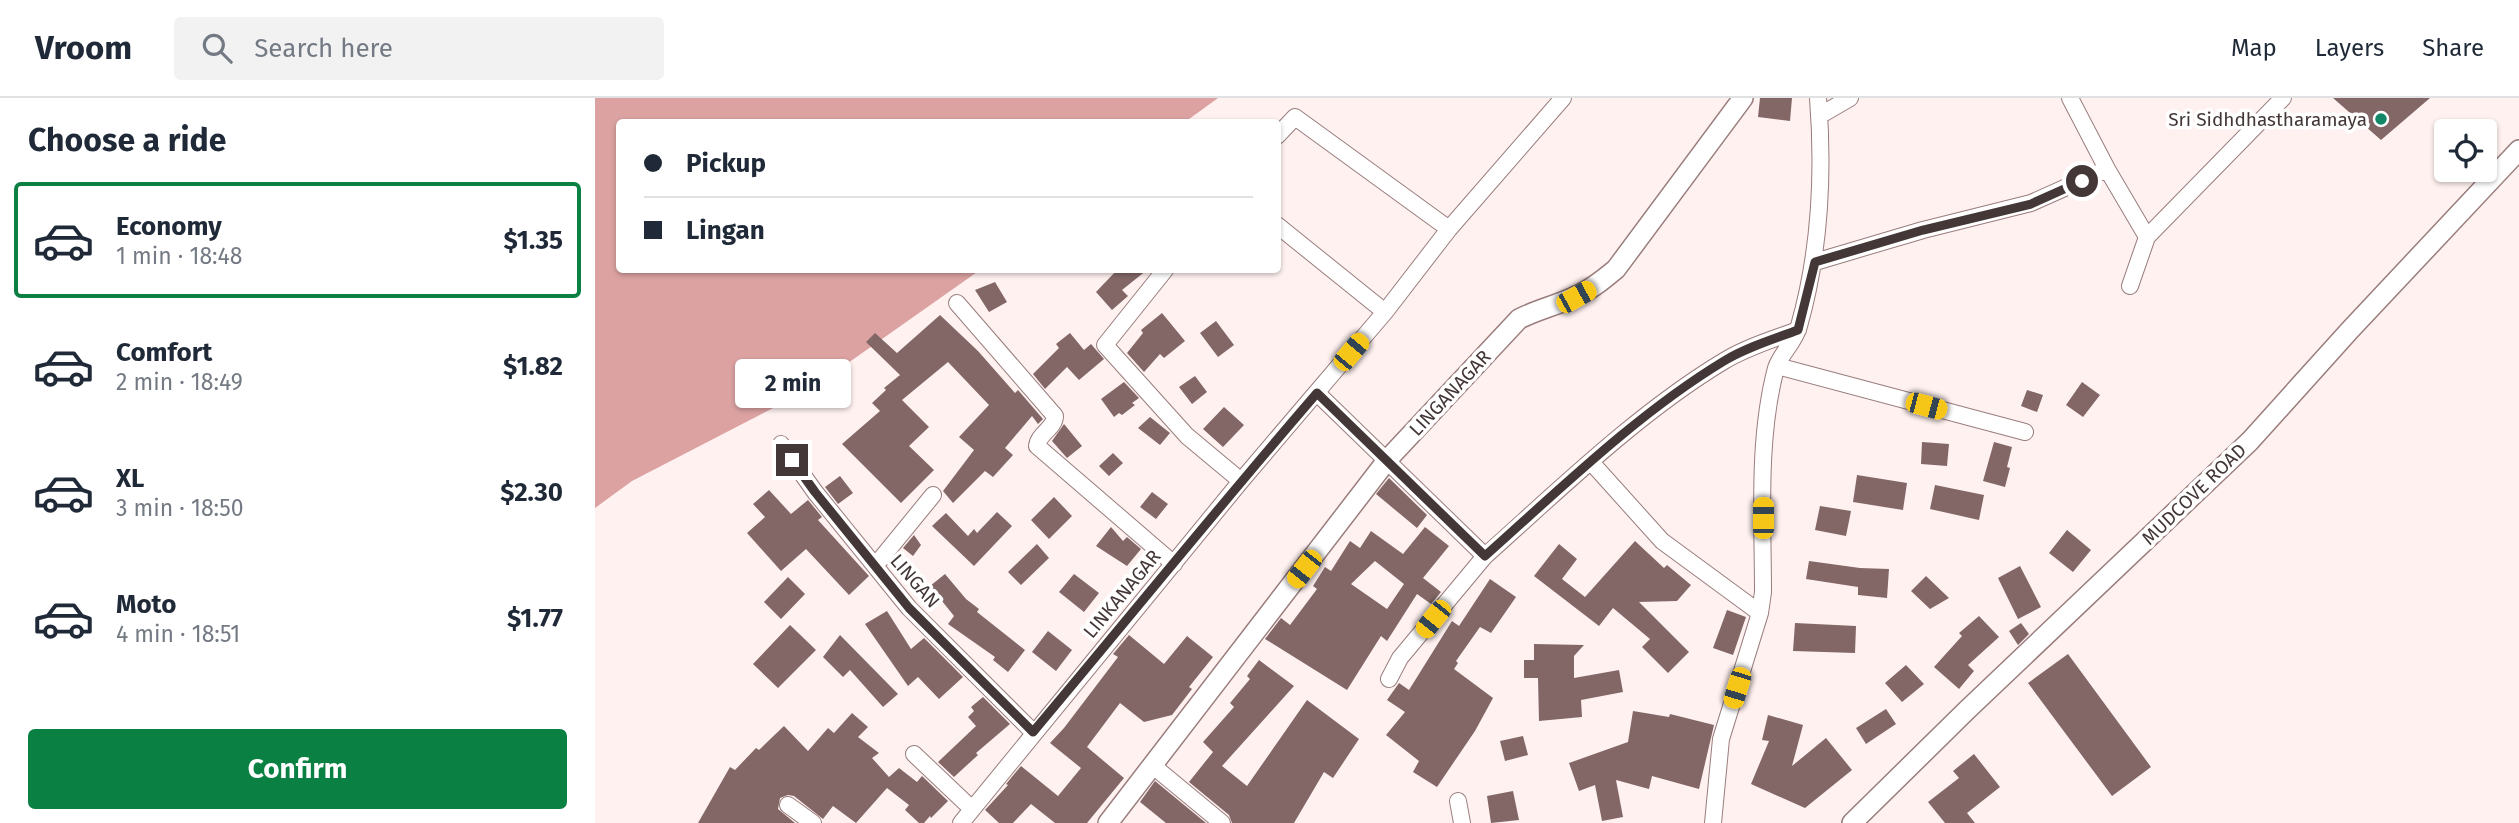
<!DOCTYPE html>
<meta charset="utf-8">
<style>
body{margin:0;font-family:"Fira Sans",sans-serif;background:#f2f2f3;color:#1f2937;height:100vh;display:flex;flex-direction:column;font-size:26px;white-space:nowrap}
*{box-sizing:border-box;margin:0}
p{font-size:23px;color:#747a83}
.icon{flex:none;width:38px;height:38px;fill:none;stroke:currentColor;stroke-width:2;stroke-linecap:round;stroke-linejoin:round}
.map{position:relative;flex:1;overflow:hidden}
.drawer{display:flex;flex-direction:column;background:#fff;width:595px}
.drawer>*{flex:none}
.hud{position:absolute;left:21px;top:21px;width:665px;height:154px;border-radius:7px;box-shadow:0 2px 5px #0004;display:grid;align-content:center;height:154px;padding:0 28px;background:#fff}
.buttons{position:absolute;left:1839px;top:21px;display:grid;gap:14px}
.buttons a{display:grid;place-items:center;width:63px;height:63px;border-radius:7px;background:#fff;box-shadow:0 2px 5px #0004;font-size:35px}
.end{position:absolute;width:32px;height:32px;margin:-16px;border:9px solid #443737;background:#fff;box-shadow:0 0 0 4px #fff}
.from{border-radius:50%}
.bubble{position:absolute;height:49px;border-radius:7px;background:#fff;box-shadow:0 2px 5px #0004;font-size:23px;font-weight:700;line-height:49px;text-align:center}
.car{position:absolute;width:21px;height:42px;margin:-21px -10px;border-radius:9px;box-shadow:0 0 5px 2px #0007;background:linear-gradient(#f5c518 24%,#345 0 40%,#f5c518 0 76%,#345 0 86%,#f5c518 0)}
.hud b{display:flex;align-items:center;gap:24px;height:66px;font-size:26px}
.hud b+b{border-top:2px solid #e0e1e3}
.hud i{width:18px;height:18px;background:#1f2937}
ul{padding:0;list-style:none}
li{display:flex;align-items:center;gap:21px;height:116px;margin:0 14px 10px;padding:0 14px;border:4px solid transparent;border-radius:7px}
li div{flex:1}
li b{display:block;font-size:26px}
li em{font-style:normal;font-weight:700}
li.selected{border-color:#0b8043}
li>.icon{width:63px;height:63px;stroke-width:1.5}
h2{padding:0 28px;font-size:32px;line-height:84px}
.primary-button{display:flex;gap:14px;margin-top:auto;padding:14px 28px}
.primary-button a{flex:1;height:80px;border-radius:7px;background:#0b8043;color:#fff;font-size:28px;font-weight:700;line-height:80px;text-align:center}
header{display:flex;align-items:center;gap:42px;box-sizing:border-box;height:98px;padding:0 35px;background:#fff;border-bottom:2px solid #e0e1e3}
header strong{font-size:33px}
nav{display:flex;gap:38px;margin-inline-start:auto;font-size:24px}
.search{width:490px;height:63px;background:#f2f2f3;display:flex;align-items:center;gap:18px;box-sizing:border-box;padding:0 24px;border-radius:7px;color:#747a83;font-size:26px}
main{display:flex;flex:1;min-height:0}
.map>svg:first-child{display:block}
.water{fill:#dca2a2}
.building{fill:#836767;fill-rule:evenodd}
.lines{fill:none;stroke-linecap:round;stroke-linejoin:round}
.minor-casing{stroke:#9a7d7d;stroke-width:18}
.tertiary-casing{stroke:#9a7d7d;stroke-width:22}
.minor{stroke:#fff;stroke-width:16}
.tertiary{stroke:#fff;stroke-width:19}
.route{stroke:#443737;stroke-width:9}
.poi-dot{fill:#128868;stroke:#fff;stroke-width:2.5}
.labels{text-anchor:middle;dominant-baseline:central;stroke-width:7;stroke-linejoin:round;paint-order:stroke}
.poi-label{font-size:19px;fill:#443737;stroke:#fff;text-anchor:end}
.street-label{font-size:19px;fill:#443737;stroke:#fff}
</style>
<header>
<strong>Vroom</strong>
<div class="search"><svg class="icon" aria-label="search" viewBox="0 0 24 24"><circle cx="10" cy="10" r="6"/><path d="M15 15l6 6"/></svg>Search here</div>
<nav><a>Map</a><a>Layers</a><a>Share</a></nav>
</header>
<main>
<section class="drawer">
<h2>Choose a ride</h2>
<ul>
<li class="selected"><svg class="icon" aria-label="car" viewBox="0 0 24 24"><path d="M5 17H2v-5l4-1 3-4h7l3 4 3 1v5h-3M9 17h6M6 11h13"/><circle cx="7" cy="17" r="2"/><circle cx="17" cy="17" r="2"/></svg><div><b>Economy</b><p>1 min · 18:48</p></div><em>$1.35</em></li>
<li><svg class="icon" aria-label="car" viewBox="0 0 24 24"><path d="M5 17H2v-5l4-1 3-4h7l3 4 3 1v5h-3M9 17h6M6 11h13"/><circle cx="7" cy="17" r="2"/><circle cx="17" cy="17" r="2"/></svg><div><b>Comfort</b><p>2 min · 18:49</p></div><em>$1.82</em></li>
<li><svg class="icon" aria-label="car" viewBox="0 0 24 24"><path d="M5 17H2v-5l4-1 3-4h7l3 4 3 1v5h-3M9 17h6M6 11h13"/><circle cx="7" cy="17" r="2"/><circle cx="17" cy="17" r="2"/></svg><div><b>XL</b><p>3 min · 18:50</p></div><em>$2.30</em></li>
<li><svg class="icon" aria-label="car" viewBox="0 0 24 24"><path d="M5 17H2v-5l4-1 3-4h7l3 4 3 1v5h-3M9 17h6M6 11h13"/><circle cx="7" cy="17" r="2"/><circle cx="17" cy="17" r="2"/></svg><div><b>Moto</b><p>4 min · 18:51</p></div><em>$1.77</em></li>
</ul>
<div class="primary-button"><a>Confirm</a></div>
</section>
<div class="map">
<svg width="1924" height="725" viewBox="0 0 1924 725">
<rect width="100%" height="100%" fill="#fef1f0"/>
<path class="water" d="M0,0H623L590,24H24V172H385L219,289L37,383L0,410Z"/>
<path class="building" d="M1165,0H1197L1195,23L1163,19Z
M1738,0H1835L1786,42Z
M522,172H552L527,192L533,198L517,212L501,194Z
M400,184L412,204L394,214L380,192Z
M567,215L590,243L569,260L565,256L549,274L532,255L548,235L546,232Z
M345,217L383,253L420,295L423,292L448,321L443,326L437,318L410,350L418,357L398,379L390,373L358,405L348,393L379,352L364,339L394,307L353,264L307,302L334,329L314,348L339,372L306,405L247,346L285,313L277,305L291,292L289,290L305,277L271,244L280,235L302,255Z
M621,223L639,247L623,259L605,235Z
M475,235L489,252L496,246L509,261L484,282L472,269L450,291L438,276L464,250L461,246Z
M600,278L612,294L597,306L584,289Z
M529,284L544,300L537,305L540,307L527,317L524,315L519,319L506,301Z
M1487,284L1505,297L1488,319L1471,307Z
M1432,292L1448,297L1442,314L1426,308Z
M629,309L649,327L628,349L608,331Z
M555,319L575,335L565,347L543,330Z
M469,326L487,348L472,360L457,343Z
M1327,344L1354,346L1352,368L1326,366Z
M1399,344L1417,349L1412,369L1415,370L1410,389L1388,383Z
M518,355L528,365L514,378L504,368Z
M1262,377L1312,385L1308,412L1258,404Z
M245,378L258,395L243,406L230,389Z
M794,380L832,417L822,430L781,396Z
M1340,387L1389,397L1384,422L1335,411Z
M174,392L196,416L213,402L227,419L223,422L274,478L254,497L211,451L186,473L152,435L170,419L158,406Z
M557,394L573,406L561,421L545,409Z
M459,399L477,418L454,441L436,422Z
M1225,408L1256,413L1251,438L1220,432Z
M402,414L417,428L379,468L337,428L351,415L373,438L379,431L382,435Z
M516,429L528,443L532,439L546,451L532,468L501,448Z
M830,429L854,448L828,480L846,494L836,506L822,496L792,543L786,538L752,592L670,541L686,520L695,527L722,491L718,488L730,469L736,473L755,443L765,450L776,433L808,456ZM780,463L809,486L792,511L756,486Z
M1472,432L1496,452L1478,474L1454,455Z
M319,437L326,447L318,458L308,450Z
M1040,443L1069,470L1072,467L1096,487L1082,503L1044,504L1094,554L1073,575L1047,549L1055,541L1018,510L1004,528L939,478L964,446L982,461L967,481L990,499Z
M442,446L454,460L426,487L413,474Z
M1214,463L1265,470L1294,471L1292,500L1263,497V489L1211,481Z
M1425,468L1446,509L1423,521L1403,480Z
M350,476L371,501L384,511L382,514L430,552L413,574L398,562L400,559L353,526L359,518L335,488Z
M479,476L504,495L489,514L464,494Z
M1331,478L1354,500L1335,511L1316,493Z
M193,479L210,496L186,521L169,504Z
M895,481L921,499L896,535L885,529L861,563L863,565L859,571L898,600L880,633L842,689L818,674L824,663L791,637L810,614L792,602L804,585L814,592L857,523L864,528Z
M1132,512L1151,519L1138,557L1118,550Z
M292,513L316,551L329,540L368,579L344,601L323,579L313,588L270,526Z
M1384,518L1404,539L1373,567L1379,573L1364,591L1339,569L1367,538L1364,535Z
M1200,525L1261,528L1260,555L1198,553Z
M1426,525L1434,536L1423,547L1414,533Z
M195,527L221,552L183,590L158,566Z
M453,533L477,552L461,573L437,554Z
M245,537L303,596L288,609L255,572L248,579L228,559Z
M534,537L569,566L592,538L618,559L594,589L597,591L577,617L549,624L525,605L492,649L529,680L492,725H460L436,706L418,725H404L390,712L413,687L411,686L426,668L463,698L486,670L455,645L469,630L523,559L518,556Z
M939,546L989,547L979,558V580L1024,572L1028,594L986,602L987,619L944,623L943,580H929V562H939Z
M1473,556L1556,669L1517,698L1433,585Z
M664,562L699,588L627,668L652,688L712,602L764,641L738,680L729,674L699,725H637L634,717L594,684L618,654L608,644L639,609L635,605L655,581L652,578Z
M1311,567L1329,586L1307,604L1290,585Z
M388,599L415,626L381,655L383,657L359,679L343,664L381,628L373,619L379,613L376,609Z
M1291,611L1301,626L1271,646L1261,630Z
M1038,613L1074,619L1075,616L1119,627L1104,691L1057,678L1054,691L1021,682L1028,719L1007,723L1000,687L984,693L974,665L1033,644Z
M257,615L273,629L263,639L284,655L277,660L294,679L304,670L322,684L327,678L353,703L336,720L335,718L329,725H324L310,712L314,707L292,690L261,725L238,708L228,721L199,698L193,697L185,700L183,711L200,725H103L135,669L140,672L161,650L164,652L189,628L213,653L233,630L239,635Z
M1173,617L1208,627L1197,668L1231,640L1257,672L1210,710L1156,686L1174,643L1167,642Z
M928,638L933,657L910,663L905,643Z
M1379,656L1405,689L1372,715L1380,725H1350L1333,704L1364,680L1358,673Z
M560,683L611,725H571L545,704Z
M918,693L924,722L896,725L892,698Z"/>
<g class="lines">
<g class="minor-casing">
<path id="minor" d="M1475,0L1512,71L1552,139
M1224,18L1255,0
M682,38L700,19L854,131
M682,127L790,214
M1220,164L1328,132L1436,105L1512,71
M570,172L510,247L592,338L646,383
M1535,188L1552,139L1688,0
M362,205L460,318C460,330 443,336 442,348L579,466
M1182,268L1430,334
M722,295L890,458C964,392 1044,314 1129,263C1152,249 1179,241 1203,232
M186,346L220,394L314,510L438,634
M996,364L1067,443L1165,515
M280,468L338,397
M794,581L805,560L890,458
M319,656L377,711
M557,667L627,725
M863,703L867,725
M193,707L218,725
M366,725L646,383L790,214L854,131L968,0
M1118,725L1126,641L1165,515L1168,494C1168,421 1162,342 1181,270C1186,255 1200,244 1204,228C1225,154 1229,77 1223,0"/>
</g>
<g class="tertiary-casing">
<path id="tertiary" d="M513,725L793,361L924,221C943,211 964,207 983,197C997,191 1009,181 1021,171L1148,0
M1257,725L1372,612L1655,343L1755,232L1924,52"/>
</g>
<use href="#minor" class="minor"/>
<use href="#tertiary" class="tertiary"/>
</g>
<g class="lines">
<path class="route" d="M197,362L220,394L314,510L438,634C533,521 626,406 722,295L890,458C964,392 1043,315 1129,263C1152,249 1179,241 1203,232L1220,164L1328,132L1436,106L1487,83"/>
</g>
<circle class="poi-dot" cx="1786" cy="21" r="7"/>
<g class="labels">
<g class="poi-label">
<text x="1772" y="21">Sri Sidhdhastharamaya</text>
</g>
<g class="street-label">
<text transform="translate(855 295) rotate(-47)">LINGANAGAR</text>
<text transform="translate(1599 396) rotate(-44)">MUDCOVE ROAD</text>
<text transform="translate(320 483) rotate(49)">LINGAN</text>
<text transform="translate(527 496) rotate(-50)">LINKANAGAR</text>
</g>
</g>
</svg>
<div class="buttons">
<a><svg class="icon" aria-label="locate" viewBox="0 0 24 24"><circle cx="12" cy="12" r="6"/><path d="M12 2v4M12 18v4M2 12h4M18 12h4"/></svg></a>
</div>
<i class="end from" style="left:1487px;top:83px"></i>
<i class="end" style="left:197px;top:362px"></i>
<div class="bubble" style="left:140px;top:261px;width:116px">2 min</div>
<i class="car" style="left:981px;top:199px;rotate:61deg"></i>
<i class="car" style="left:756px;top:254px;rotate:40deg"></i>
<i class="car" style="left:1331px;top:308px;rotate:105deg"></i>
<i class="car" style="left:1168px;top:420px;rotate:0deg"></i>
<i class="car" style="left:709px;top:471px;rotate:218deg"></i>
<i class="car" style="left:838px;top:521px;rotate:219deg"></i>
<i class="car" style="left:1142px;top:590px;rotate:197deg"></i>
<div class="hud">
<b><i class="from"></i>Pickup</b>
<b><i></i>Lingan</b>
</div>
</div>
</main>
